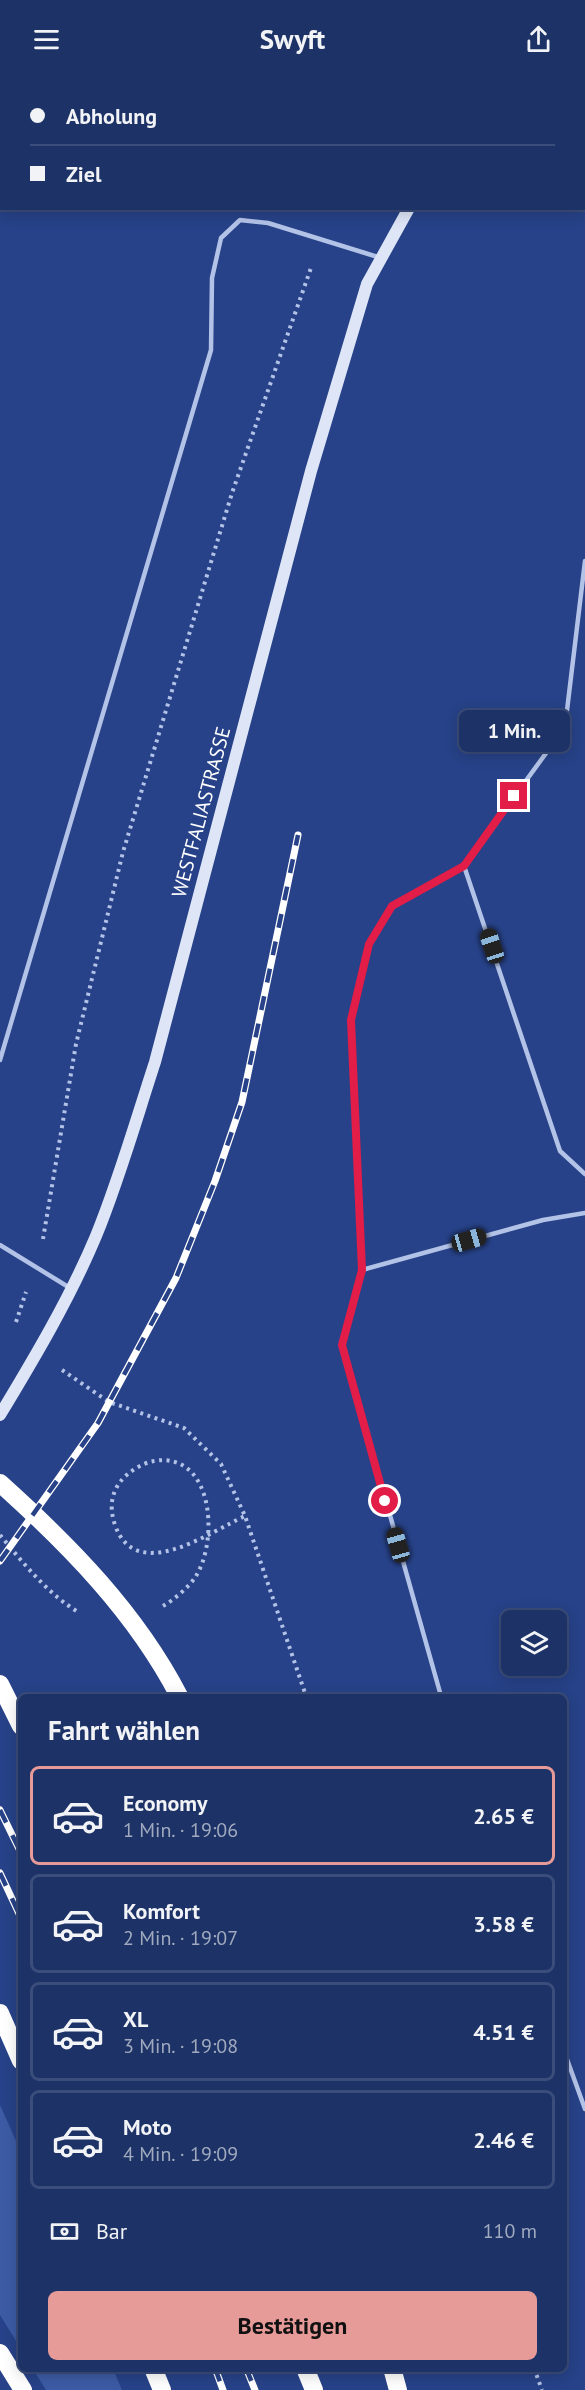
<!DOCTYPE html>
<html lang="de">
<meta charset="utf-8">
<style>
body{margin:0;font-family:"PT Sans",sans-serif;background:#2a3e6f;color:#f1f3f6;height:100vh;display:flex;flex-direction:column;font-size:22px;white-space:nowrap}
*{box-sizing:border-box;margin:0}
p{font-size:20px;color:#a0aabf}
.icon{flex:none;width:33px;height:33px;fill:none;stroke:currentColor;stroke-width:2;stroke-linecap:round;stroke-linejoin:round}
.map{position:relative;flex:1;overflow:hidden}
.side{position:absolute;left:18px;top:1616px;width:549px;height:678px;display:flex;flex-direction:column;background:#1d3266;border-radius:9px;box-shadow:0 3px 15px #0003,0 0 0 2px #3b4d7a}
.side>*{flex:none}
.hud{position:absolute;left:0px;top:0px;width:585px;height:132px;box-shadow:0 3px 15px #0003,0 0 0 2px #3b4d7a;display:grid;align-content:center;height:132px;padding:0 30px;background:#1d3266}
.tools{position:absolute;left:501px;top:1532px;display:grid;gap:12px}
.tools a{display:grid;place-items:center;width:66px;height:66px;border-radius:9px;background:#1d3266;box-shadow:0 3px 15px #0003,0 0 0 2px #3b4d7a;font-size:30px}
.end{position:absolute;width:27px;height:27px;margin:-14px;border:8px solid #e11d48;background:#fff;box-shadow:0 0 0 3px #fff}
.from{border-radius:50%}
.bubble{position:absolute;height:42px;border-radius:9px;background:#1d3266;box-shadow:0 3px 15px #0003,0 0 0 2px #3b4d7a;font-size:20px;font-weight:800;line-height:42px;text-align:center}
.car{position:absolute;width:18px;height:36px;margin:-18px -9px;border-radius:8px;box-shadow:0 0 4px 2px #0007;background:linear-gradient(#222 24%,#8ab4d8 0 40%,#222 0 76%,#8ab4d8 0 86%,#222 0)}
.hud b{display:flex;align-items:center;gap:21px;height:57px;font-size:22px}
.hud b+b{border-top:2px solid #3b4d7a}
.hud i{width:15px;height:15px;background:#f1f3f6}
ul{padding:0;list-style:none}
li{display:flex;align-items:center;gap:18px;height:99px;margin:0 12px 9px;padding:0 18px;border:3px solid #3b4d7a;border-radius:9px}
li div{flex:1}
li b{display:block;font-size:22px}
li em{font-style:normal;font-weight:800}
li.current{border-color:#e69b98}
li>.icon{width:54px;height:54px;stroke-width:1.5}
h2{padding:0 30px;font-size:27px;line-height:72px}
.pay{display:flex;align-items:center;gap:15px;height:66px;padding:0 30px;font-size:22px}
.pay p{margin-inline-start:auto}
.button{display:flex;gap:12px;margin-top:auto;padding:12px 30px}
.button a{flex:1;height:69px;border-radius:9px;background:#e69b98;color:#111;font-size:24px;font-weight:800;line-height:69px;text-align:center}
header{display:flex;justify-content:space-between;align-items:center;height:78px;padding:0 30px;background:#1d3266;font-size:27px;font-weight:800}
.map>svg:first-child{display:block}
.green{fill:#3c5ba4}
.lines{fill:none;stroke-linecap:round;stroke-linejoin:round}
.path{stroke:#b3c3e8;stroke-width:4;stroke-dasharray:3 4.5;stroke-linecap:butt}
.lane{stroke:#b3c3e8;stroke-width:4.5}
.secondary{stroke:#dde5f7;stroke-width:12}
.highway{stroke:#fff;stroke-width:18}
.rail-casing{stroke:#fff;stroke-width:7}
.rail{stroke:#274288;stroke-width:4.5;stroke-dasharray:14;stroke-linecap:butt}
.route{stroke:#e11d48;stroke-width:8}
.labels{text-anchor:middle;dominant-baseline:central;stroke-width:4.5;stroke-linejoin:round;paint-order:stroke}
.street-label{font-size:20px;fill:#fff;stroke:#274288}
</style>
<header><svg class="icon" aria-label="menu" viewBox="0 0 24 24"><path d="M4 6h16M4 12h16M4 18h16"/></svg>Swyft<svg class="icon" aria-label="share" viewBox="0 0 24 24"><path d="M12 15V3M7 8l5-5 5 5M5 13v7h14v-7"/></svg></header>
<div class="map">
<svg width="585" height="2312" viewBox="0 0 585 2312">
<rect width="100%" height="100%" fill="#274288"/>
<path class="green" d="M0,2027L21,2074V2271L0,2237Z
M33,2291H113L122,2312H46Z"/>
<g class="lines">
<path class="path" d="M409,2L410,0
M43,1161L76,966L123,774L232,415L312,187
M16,1244L26,1214
M62,1292L109,1324L184,1350L221,1386L245,1438L306,1618
M0,1457C24,1486 47,1515 78,1534
M163,1528C175,1521 189,1509 196,1498C219,1461 213,1373 154,1383C142,1385 128,1394 120,1404C110,1418 110,1432 115,1447C136,1507 210,1454 245,1438
M534,2290L542,2312"/>
<path class="lane" d="M464,788L560,1073L585,1096
M0,982L211,272L212,200L221,160L240,142L268,145L381,180
M0,1167L70,1210
M362,1192L543,1142L585,1135
M441,1618L342,1267L362,1192L351,942L369,866L392,828L464,788L565,649L585,483
M564,1973L585,2031"/>
<path class="secondary" d="M490,2L491,0
M0,1337C35,1279 70,1220 96,1158C119,1102 136,1042 155,984L311,393L367,206L409,130"/>
<path class="highway" d="M0,1405C70,1468 136,1535 179,1618
M0,1606L21,1648
M0,1935L21,1983
M0,2275L23,2312
M153,2290L162,2312
M305,2290L314,2312
M392,2290L398,2312"/>
<g class="rail-casing">
<path id="rail" d="M0,1483L98,1345L176,1200L215,1103L242,1024L298,757
M0,1732L21,1775
M0,1795L21,1840
M215,2290L223,2312
M246,2290L255,2312"/>
</g>
<use href="#rail" class="rail"/>
</g>
<g class="lines">
<path class="route" d="M385,1423L342,1267L362,1192L351,942L369,866L392,828L464,788L514,718"/>
</g>
<g class="labels">
<g class="street-label">
<text transform="translate(201 734) rotate(-75)">WESTFALIASTRASSE</text>
</g>
</g>
</svg>
<div class="tools">
<a><svg class="icon" aria-label="layers" viewBox="0 0 24 24"><path d="M12 4l9 5-9 5-9-5zM3 14l9 5 9-5"/></svg></a>
</div>
<i class="end from" style="left:385px;top:1423px"></i>
<i class="end" style="left:514px;top:718px"></i>
<div class="bubble" style="left:459px;top:632px;width:111px">1 Min.</div>
<i class="car" style="left:492px;top:868px;rotate:342deg"></i>
<i class="car" style="left:469px;top:1162px;rotate:74deg"></i>
<i class="car" style="left:398px;top:1467px;rotate:344deg"></i>
<div class="hud">
<b><i class="from"></i>Abholung</b>
<b><i></i>Ziel</b>
</div>
<section class="side">
<h2>Fahrt wählen</h2>
<ul>
<li class="current"><svg class="icon" aria-label="car" viewBox="0 0 24 24"><path d="M5 17H2v-5l4-1 3-4h7l3 4 3 1v5h-3M9 17h6M6 11h13"/><circle cx="7" cy="17" r="2"/><circle cx="17" cy="17" r="2"/></svg><div><b>Economy</b><p>1 Min. · 19:06</p></div><em>2.65 €</em></li>
<li><svg class="icon" aria-label="car" viewBox="0 0 24 24"><path d="M5 17H2v-5l4-1 3-4h7l3 4 3 1v5h-3M9 17h6M6 11h13"/><circle cx="7" cy="17" r="2"/><circle cx="17" cy="17" r="2"/></svg><div><b>Komfort</b><p>2 Min. · 19:07</p></div><em>3.58 €</em></li>
<li><svg class="icon" aria-label="car" viewBox="0 0 24 24"><path d="M5 17H2v-5l4-1 3-4h7l3 4 3 1v5h-3M9 17h6M6 11h13"/><circle cx="7" cy="17" r="2"/><circle cx="17" cy="17" r="2"/></svg><div><b>XL</b><p>3 Min. · 19:08</p></div><em>4.51 €</em></li>
<li><svg class="icon" aria-label="car" viewBox="0 0 24 24"><path d="M5 17H2v-5l4-1 3-4h7l3 4 3 1v5h-3M9 17h6M6 11h13"/><circle cx="7" cy="17" r="2"/><circle cx="17" cy="17" r="2"/></svg><div><b>Moto</b><p>4 Min. · 19:09</p></div><em>2.46 €</em></li>
</ul>
<div class="pay"><svg class="icon" aria-label="cash" viewBox="0 0 24 24"><path d="M3 7h18v10H3z"/><circle cx="12" cy="12" r="2"/></svg>Bar<p>110 m</p></div>
<div class="button"><a>Bestätigen</a></div>
</section>
</div>
